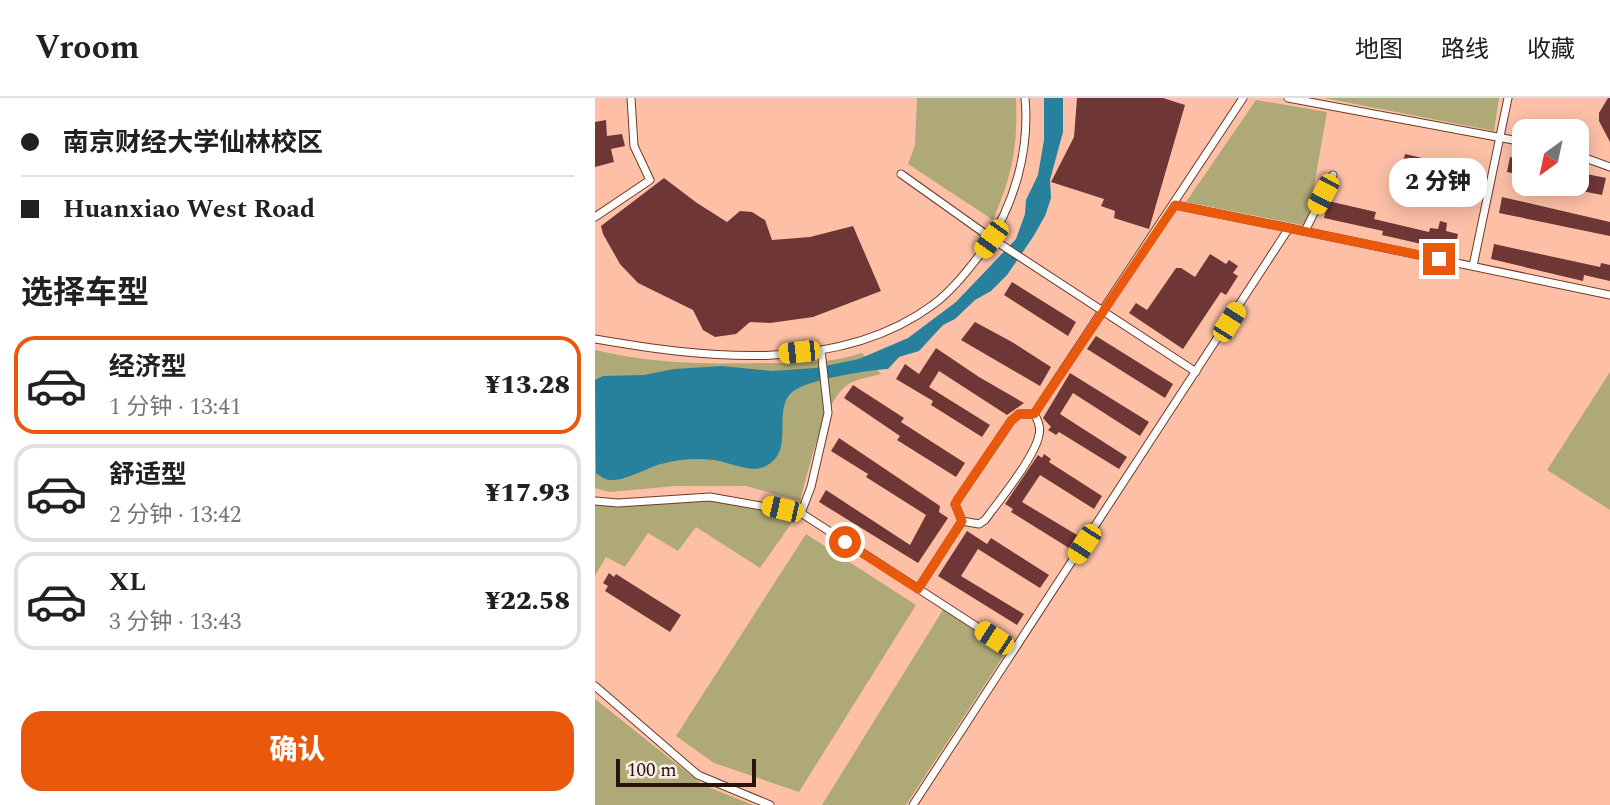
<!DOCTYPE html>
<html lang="zh">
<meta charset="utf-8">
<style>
body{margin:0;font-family:Spectral,"Noto Sans SC",serif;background:#f2f2f2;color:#202124;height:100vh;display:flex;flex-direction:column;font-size:26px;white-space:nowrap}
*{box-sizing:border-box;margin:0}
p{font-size:23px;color:#757577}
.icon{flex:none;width:38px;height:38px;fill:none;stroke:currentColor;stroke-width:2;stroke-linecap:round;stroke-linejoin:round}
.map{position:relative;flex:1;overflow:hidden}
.sheet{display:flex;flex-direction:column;background:#fff;width:595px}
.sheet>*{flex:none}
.guide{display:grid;align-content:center;height:154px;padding:0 21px;background:#fff}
.needle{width:46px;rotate:213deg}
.tools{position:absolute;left:917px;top:21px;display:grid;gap:14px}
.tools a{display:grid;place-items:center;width:77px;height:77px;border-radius:14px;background:#fff;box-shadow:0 4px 18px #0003;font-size:35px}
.scale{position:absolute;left:21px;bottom:18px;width:140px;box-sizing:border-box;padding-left:7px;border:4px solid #29130a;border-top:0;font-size:19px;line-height:24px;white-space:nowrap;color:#29130a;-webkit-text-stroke:5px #fbeee9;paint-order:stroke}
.end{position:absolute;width:32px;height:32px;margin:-16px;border:9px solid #ea580c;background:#fff;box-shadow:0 0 0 4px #fff}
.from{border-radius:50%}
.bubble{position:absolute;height:49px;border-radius:21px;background:#fff;box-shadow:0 4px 18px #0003;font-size:23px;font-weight:800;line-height:49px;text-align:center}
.car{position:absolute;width:21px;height:42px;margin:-21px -10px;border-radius:9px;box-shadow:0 0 5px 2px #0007;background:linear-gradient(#f5c518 24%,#345 0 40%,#f5c518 0 76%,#345 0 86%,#f5c518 0)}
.guide b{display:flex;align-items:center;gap:24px;height:66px;font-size:26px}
.guide b+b{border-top:2px solid #e0e0e0}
.guide i{width:18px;height:18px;background:#202124}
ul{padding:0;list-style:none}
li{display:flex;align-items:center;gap:21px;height:98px;margin:0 14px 10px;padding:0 7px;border:4px solid #e0e0e0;border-radius:21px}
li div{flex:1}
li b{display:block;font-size:26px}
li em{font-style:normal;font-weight:800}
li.selected{border-color:#ea580c}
li>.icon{width:63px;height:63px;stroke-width:1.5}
h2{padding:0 21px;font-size:32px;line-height:84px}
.button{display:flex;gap:14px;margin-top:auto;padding:14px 21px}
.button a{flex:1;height:80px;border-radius:21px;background:#ea580c;color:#fff;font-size:28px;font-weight:800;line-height:80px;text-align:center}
header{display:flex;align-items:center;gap:42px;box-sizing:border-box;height:98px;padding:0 35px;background:#fff;border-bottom:2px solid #e0e0e0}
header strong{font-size:33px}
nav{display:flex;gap:38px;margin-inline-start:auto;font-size:24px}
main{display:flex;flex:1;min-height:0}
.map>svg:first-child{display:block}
.green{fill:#aea977}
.water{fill:#27819d}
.building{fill:#6e3735}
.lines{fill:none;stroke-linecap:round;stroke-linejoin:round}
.street-casing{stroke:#6d3b25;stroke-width:9}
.street{stroke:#fff;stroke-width:7}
.route{stroke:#ea580c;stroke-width:9}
</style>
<header>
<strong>Vroom</strong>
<nav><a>地图</a><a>路线</a><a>收藏</a></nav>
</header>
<main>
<section class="sheet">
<div class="guide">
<b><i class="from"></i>南京财经大学仙林校区</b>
<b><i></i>Huanxiao West Road</b>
</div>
<h2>选择车型</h2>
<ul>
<li class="selected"><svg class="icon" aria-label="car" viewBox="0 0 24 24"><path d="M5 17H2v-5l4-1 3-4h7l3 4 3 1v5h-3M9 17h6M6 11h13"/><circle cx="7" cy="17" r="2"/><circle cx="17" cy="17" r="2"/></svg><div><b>经济型</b><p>1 分钟 · 13:41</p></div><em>¥13.28</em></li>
<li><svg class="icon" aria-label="car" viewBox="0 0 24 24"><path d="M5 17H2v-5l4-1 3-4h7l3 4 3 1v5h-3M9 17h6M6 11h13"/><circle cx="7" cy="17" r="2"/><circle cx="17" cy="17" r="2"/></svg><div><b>舒适型</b><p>2 分钟 · 13:42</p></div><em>¥17.93</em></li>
<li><svg class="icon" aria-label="car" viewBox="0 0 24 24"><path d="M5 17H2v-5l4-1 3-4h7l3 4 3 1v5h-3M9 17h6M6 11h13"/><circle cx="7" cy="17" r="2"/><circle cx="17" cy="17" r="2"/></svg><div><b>XL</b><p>3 分钟 · 13:43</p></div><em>¥22.58</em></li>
</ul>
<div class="button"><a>确认</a></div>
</section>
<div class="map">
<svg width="1015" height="707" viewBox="0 0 1015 707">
<rect width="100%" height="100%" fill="#fdc0a7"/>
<path class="green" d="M322,0H421C423,50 417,77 398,122L313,66L320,47Z
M729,0H904L899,33Z
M661,2L732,14L712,128L591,104Z
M0,252C59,266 106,266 166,265C200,265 234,266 267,255L286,276C276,279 259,281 251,288C228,305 213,375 205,403L151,388H81L14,394L0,390Z
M1015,274V412L952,372Z
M107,399L203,416L165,470L101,429L83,453L53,435L30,469L11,459L0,478V404Z
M211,436L321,507L204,694L119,665L81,638Z
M351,507L415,548L311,707H227Z
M0,601L108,687L158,707H0Z"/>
<path class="water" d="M449,0H468V34L455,82L456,100L450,118L438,139L412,177L396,193L380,202L360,221L348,227L324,253L304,259L293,271C273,272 207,282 195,296C178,316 200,353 171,368C156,376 135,364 119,362C101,360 84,361 66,366C51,370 31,383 15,382C10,382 5,378 1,375L0,282L8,278L49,277L79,271L127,268L177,273L220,270L264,261L313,240L361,204L421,141L430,116L431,102L443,77L449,42Z"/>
<path class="building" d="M482,0H568L590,7L554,131L519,120L520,113L506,108L509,101L456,84L479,39Z
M1013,0H1015V44L1004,23V15Z
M11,22L12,38L27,36L30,48L16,51L19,64L0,69V24Z
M810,56L883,73L878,95L805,78Z
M915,59L929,62V77L912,74Z
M982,74L1011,80L1007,97L982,92Z
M69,80L102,105L132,124L145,113L157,114L170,122L177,142L215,139L258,128L286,193L218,219L175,225L155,224L141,236L120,239L108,232L98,212L43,185L25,166L8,136L6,128Z
M907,99L1015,124V138L904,115Z
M733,103L781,114L779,121L834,134L835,130L843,131L845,123L852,125L851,133L863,136L859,157L831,150V147L787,137L788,133L729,120Z
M899,146L1005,169L1006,165L1015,167V183L989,177L988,183L896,161Z
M615,156L631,166L634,162L643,168L638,175L643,178L631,197L626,194L588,251L534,215L541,205L552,212L581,170H586L600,179Z
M417,184L481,224L473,238L409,197Z
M380,224L417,244L456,269L445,288L366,242Z
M501,238L578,286L570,300L492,251Z
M341,250L384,279L429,305L412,317L344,273L334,289L395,327L387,339L336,307L338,303L301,281L310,266L324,276Z
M475,275L554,324L545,338L478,295L465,316L532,359L524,371L464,334L461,337L453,332L456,329L448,320Z
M258,287L309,320L306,324L370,365L361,379L302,342L305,338L249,300Z
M244,340L345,408L344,414L353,420L323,465L224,404L231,392L315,447L331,417L271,379L273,376L236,353Z
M449,356L456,361L454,364L507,398L499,411L445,377L427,404L482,437L474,450L416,414L418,411L410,406L443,357L447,360Z
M372,433L392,446L396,440L454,477L445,490L383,451L366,478L429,516L422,527L343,478Z
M14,475L19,479L21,476L86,517L75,534L10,493L13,488L8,485Z"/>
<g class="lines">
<g class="street-casing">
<path id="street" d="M693,0L929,44
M982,57L1015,69
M306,76L396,140L601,274
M580,107L694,130
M0,119L55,82L39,48L36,0
M710,133L738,77
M878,168L913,0
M0,241C109,260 244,277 339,206C358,192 375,170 389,151C419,109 435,52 430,0
M0,403L23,405L115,399L206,415L418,552
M206,415L216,389L233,315L226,252
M367,423L384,426L390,422C404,403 440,359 444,337C446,329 443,322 439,316
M323,491L367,423L360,406L363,401L416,323L424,316H439L648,0
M0,588L103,677L175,707
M318,707L694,130L1015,197"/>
</g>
<use href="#street" class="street"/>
</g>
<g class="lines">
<path class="route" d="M250,444L323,491L367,423L360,406L363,401L416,323L424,316H439L580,107L844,161"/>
</g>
</svg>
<div class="tools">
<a><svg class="needle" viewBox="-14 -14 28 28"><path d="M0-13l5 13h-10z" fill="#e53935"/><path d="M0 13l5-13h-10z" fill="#757577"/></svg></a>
</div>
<div class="scale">100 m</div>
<i class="end from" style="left:250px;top:444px"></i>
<i class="end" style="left:844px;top:161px"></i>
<div class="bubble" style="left:794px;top:60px;width:98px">2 分钟</div>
<i class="car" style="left:728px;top:96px;rotate:208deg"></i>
<i class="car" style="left:396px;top:141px;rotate:216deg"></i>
<i class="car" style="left:634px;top:224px;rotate:32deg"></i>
<i class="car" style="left:204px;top:254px;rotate:264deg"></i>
<i class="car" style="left:187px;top:411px;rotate:283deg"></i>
<i class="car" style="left:489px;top:446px;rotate:213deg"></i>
<i class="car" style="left:399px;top:540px;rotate:303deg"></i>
</div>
</main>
